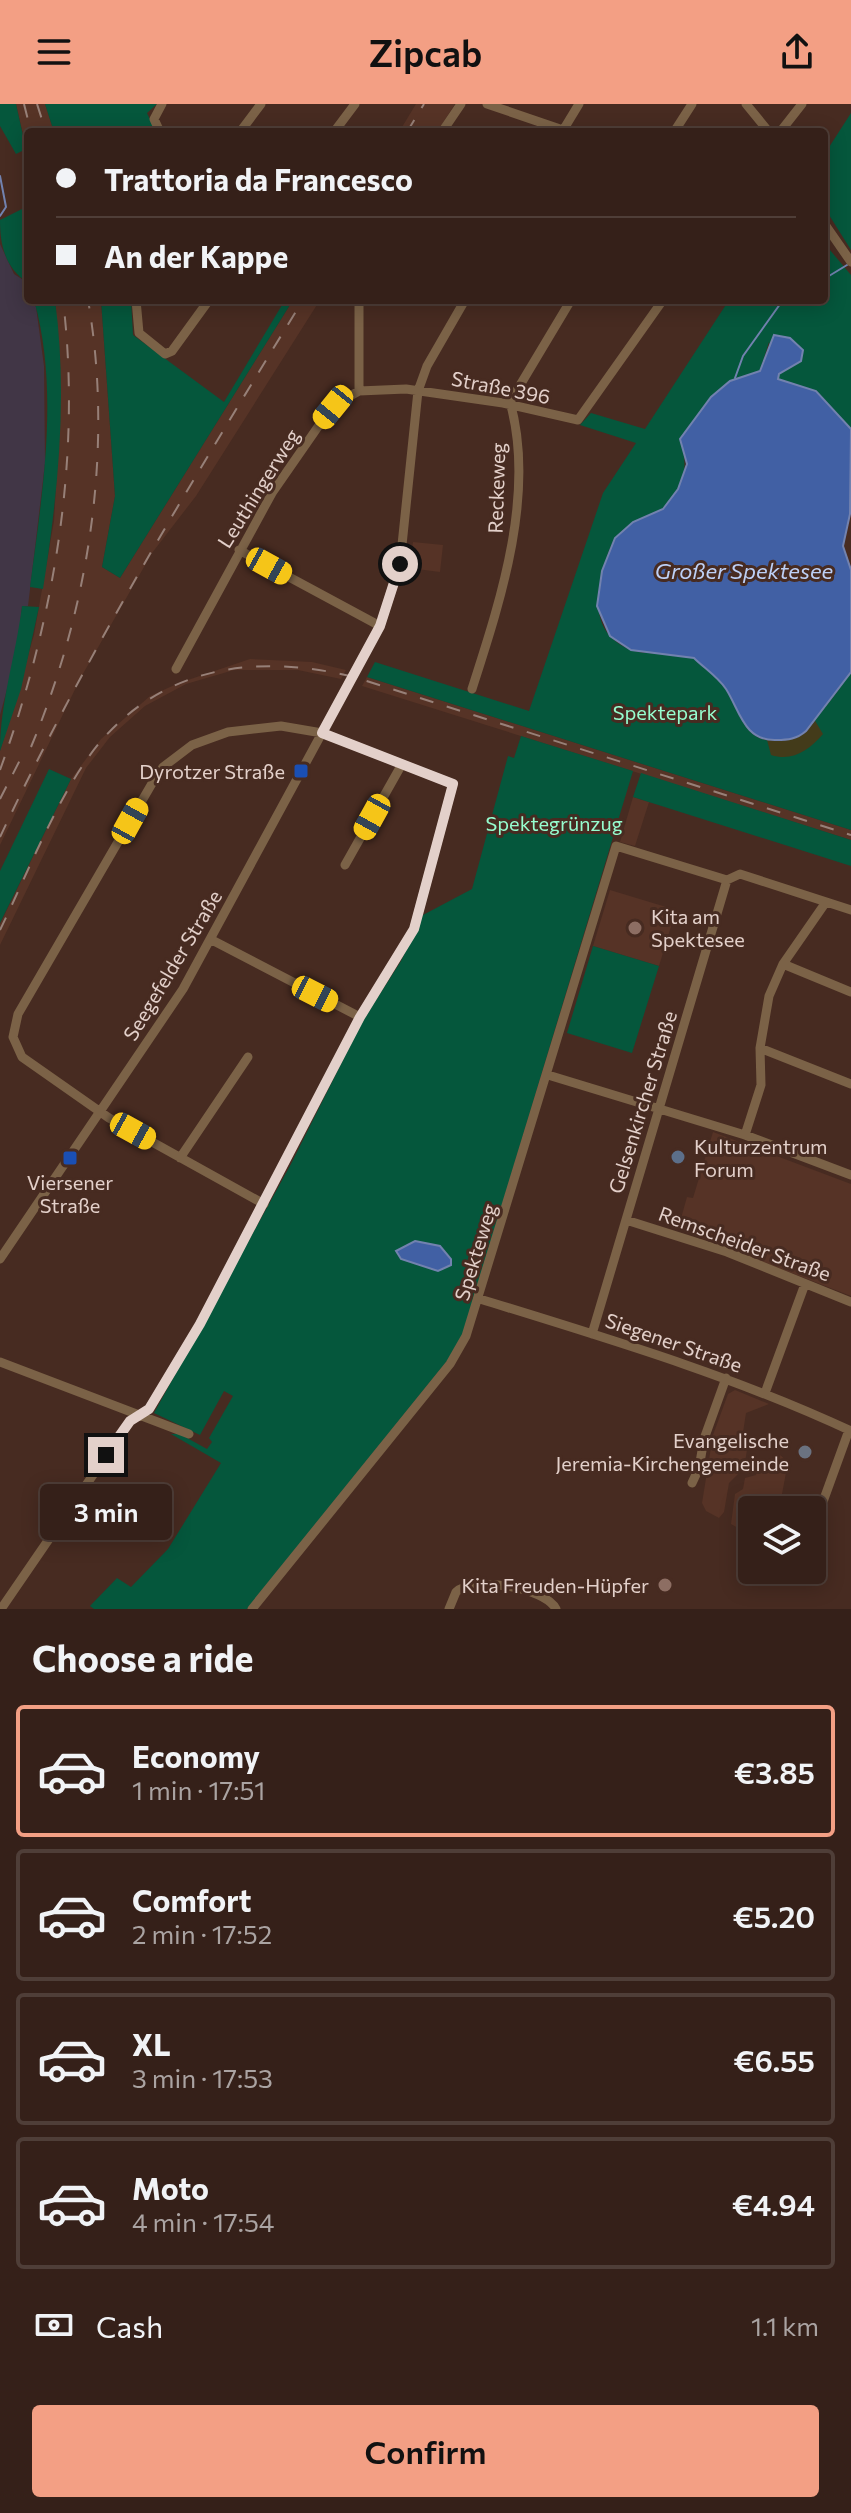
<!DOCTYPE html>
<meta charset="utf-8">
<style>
body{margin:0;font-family:Commissioner,sans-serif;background:#3d2822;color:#f1f3f6;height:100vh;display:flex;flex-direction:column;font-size:30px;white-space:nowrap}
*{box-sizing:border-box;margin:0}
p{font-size:26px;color:#aaa3a2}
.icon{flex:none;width:44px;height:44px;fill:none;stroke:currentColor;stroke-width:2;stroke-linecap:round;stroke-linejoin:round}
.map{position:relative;height:1505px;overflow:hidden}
.side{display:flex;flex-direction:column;background:#352019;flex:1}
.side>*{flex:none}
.guide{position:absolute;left:24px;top:24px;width:804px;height:176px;border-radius:8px;box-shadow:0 4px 20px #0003,0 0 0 2px #4f3e38;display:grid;align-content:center;height:176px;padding:0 32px;background:#352019}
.buttons{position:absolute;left:738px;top:1392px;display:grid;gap:16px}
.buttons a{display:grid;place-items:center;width:88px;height:88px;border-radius:8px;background:#352019;box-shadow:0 4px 20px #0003,0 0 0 2px #4f3e38;font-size:40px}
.end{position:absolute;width:36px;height:36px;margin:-18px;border:10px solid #e3d0ca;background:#111;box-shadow:0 0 0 4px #111}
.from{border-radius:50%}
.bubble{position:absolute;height:56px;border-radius:8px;background:#352019;box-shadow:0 4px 20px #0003,0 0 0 2px #4f3e38;font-size:26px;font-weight:600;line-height:56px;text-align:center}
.car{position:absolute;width:24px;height:48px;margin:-24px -12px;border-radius:10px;box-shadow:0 0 6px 2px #0007;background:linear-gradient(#f5c518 24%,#345 0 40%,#f5c518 0 76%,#345 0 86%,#f5c518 0)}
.guide b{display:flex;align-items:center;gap:28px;height:76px;font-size:30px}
.guide b+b{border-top:2px solid #4f3e38}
.guide i{width:20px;height:20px;background:#f1f3f6}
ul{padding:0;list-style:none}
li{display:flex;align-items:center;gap:24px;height:132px;margin:0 16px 12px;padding:0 16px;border:4px solid #4f3e38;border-radius:8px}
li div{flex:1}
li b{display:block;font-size:30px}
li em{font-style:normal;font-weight:600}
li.active{border-color:#f39f84}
li>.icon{width:72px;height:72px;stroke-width:1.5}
h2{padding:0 32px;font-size:36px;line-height:96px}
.pay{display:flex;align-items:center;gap:20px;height:88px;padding:0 32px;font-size:30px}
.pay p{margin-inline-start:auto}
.cta{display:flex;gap:16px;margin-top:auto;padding:16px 32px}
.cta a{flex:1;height:92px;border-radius:8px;background:#f39f84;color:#111;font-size:32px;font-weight:600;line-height:92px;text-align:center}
header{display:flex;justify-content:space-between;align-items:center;height:104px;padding:0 32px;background:#f39f84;color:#111;font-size:36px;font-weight:600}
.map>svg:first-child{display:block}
.built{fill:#563326}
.industrial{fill:#413646}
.green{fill:#05573c}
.sand{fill:#433b1a}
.water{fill:#4160a4;stroke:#7282af;stroke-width:2}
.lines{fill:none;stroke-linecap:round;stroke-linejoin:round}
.stream{stroke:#7282af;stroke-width:2}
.minor{stroke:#7b6247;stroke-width:9}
.rail{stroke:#978078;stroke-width:2;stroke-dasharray:14 14;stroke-linecap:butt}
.route{stroke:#e3d0ca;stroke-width:10}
.transit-dot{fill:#1a4fb4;stroke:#472b21;stroke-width:3}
.education-dot{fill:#8d6e63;stroke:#472b21;stroke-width:3}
.service-dot{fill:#5c6f8a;stroke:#472b21;stroke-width:3}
.worship-dot{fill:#6b7280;stroke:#472b21;stroke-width:3}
.labels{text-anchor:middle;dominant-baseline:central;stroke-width:6;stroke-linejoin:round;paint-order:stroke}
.street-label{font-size:20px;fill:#e3d0ca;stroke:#472b21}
.park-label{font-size:20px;fill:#96fdcf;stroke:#472b21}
.poi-label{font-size:20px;fill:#e3d0ca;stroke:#472b21;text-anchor:end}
.water-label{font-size:22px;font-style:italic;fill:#bdd0f6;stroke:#472b21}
</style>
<header><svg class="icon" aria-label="menu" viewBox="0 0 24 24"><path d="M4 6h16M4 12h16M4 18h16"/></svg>Zipcab<svg class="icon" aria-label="share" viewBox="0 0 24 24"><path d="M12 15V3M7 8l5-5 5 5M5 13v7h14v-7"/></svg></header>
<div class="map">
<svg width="851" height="1505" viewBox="0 0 851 1505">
<rect width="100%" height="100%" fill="#472b21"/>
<path class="built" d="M16,0H45L54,28H28V52Z
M416,0H455L437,28H399Z
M55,196H101L115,392L102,463L120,474L293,196H320L196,392L152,449L80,575L0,741V647L34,531L54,417L60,313Z
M413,438L443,441L440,468L409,464Z
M250,555L312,558L346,566L341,575L298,566H234L186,580L145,602L110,633L86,664L0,841V820L71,675L101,635L150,592L179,579Z
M367,573L851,726V736L362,582Z
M633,693L649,698L635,742L620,738Z
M610,786L676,806L659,862L593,842Z
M713,1028L851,1080V1192L678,1125L687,1093L693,1094Z
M735,1286L769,1300L746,1309L742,1335L748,1340L744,1364L729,1379L724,1408L719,1414L706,1407L702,1399L713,1331L728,1290Z
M780,1351L788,1358L779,1406H752V1432L731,1420L735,1390L743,1385L745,1374L756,1371L757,1360Z"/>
<path class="industrial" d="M0,140L14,170L28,179V196H34L36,203L44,262L45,359L28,502H22L17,548L0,611Z"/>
<path class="green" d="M0,0H16L26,45L16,50L0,22Z
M45,0H157L147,9L156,28H54Z
M851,9V146L824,103V51Z
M28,102V179C5,164 0,141 0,116Z
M824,139L851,171V325L816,287L778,276L769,238L760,267C754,270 748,270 742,273C714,288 699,310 680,335C689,360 686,392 657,409C642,417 623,420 613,438C606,451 602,471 599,485C597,500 598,518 609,531C638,563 675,540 695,555C705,562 718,575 726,585C738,602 741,630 765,636C799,645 834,593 851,568V726L367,573L375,558L529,607L603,389L636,339L580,321L591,309L645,325L729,196H824Z
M34,196H55C68,292 58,390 43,485L30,483C42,390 60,288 34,196Z
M101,196H131L133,231L224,298L285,196H293L120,474L102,463L115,392Z
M22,502L39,503L21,585L0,647C0,598 16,551 22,502Z
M521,632L633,667L463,1230L447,1257L247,1505H94L90,1502L117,1474L131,1483L168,1445L221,1359L171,1330H180L207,1345L212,1338L209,1334L233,1292L224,1287L200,1331L154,1309L291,1060L362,918L401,857L423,811L472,785L508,652L514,654Z
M49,665L71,675L0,819V767Z
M641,669L851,736V762L633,693Z
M593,842L659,862L632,949L567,929Z"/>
<path class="sand" d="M814,615L823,630C809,646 793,658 771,651L767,636C789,636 801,632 814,615Z"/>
<path class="water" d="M774,231L790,234L803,246L801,257L779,270L778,275L816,287L851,325L850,410L843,442L851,466V568L806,627C797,635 788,636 776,636C744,637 740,607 726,585C718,573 704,564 694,554L631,546L610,532L597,502L602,467L615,434L633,418L663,405L678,385L687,360L680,335L711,293L730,277L760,267Z
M415,1137L440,1142L451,1155V1161L438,1167L401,1155L396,1147Z"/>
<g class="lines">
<path class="stream" d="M0,72L6,103L0,112
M824,175L847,161
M735,274L743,252L783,196"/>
<path class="minor" d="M487,0L563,26
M746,0L769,28
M160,28L154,15L162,0
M240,28L261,0
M334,28L355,0
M442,28L461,0
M562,28L579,0
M674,28L692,0
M780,28L802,0
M824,119L851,158
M136,196L139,229L165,250L172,247L209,196
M359,196V287
M239,446L380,522
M176,565L272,389L322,317L341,297L359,287L406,285L503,299L578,316L663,196
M472,585C500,498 536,390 510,298L571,196
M345,761L402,660
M210,835L360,913
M783,860L851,888
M760,944L851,980
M548,971L745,1031L851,1071
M745,1031L761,981L760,944L769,892L783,860L826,798
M180,1054L248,953
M626,1116L727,1148L851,1198
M0,1155L183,885L380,522L400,460L418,287L427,262L465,196
M480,1195C606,1234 731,1271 851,1327
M592,1230L727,776
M0,1258L189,1330
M765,1289L805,1180
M692,1379L699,1364L704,1335L726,1274
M812,1428L849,1326
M1,1505L130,1317L149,1305L200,1220L360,913L414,825L453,680L322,629L281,622L228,628L192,641L163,663L154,676L18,910L13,933L22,953L109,1014L264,1100
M252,1505L450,1260L466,1232L616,742L727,776L740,770L851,806
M449,1505L456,1488C474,1472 545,1483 556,1505"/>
<path class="rail" d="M24,0L31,28
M37,0L46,28
M407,28L424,0
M31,643C89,504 114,345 88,196
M0,666C54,517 82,354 63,196
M0,695L20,656
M0,733C88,546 195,372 303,196
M0,826C28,769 60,685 101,637C168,560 260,550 354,573L851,731"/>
</g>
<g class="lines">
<path class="route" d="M106,1351L130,1317L149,1305L200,1220L360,913L414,825L453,680L322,629L380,522L400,460"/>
</g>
<g class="transit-dot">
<rect x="293" y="659" width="16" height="16" rx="4"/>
<rect x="62" y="1046" width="16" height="16" rx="4"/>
</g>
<g class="education-dot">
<circle cx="635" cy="824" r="8"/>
<circle cx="665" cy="1481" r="8"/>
</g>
<circle class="service-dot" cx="678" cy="1053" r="8"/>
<circle class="worship-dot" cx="805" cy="1348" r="8"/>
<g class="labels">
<g class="street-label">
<text transform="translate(501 283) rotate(11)">Straße 396</text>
<text transform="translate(258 384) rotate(-58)">Leuthingerweg</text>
<text transform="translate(496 384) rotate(-88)">Reckeweg</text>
<text transform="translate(172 861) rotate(-59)">Seegefelder Straße</text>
<text transform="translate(642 998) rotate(-73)">Gelsenkircher Straße</text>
<text transform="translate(745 1139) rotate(20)">Remscheider Straße</text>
<text transform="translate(475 1148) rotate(-73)">Spekteweg</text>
<text transform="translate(674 1238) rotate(19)">Siegener Straße</text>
</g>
<g class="park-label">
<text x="665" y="608">Spektepark</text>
<text x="554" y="719">Spektegrünzug</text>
</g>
<g class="poi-label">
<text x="285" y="667">Dyrotzer Straße</text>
<text x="651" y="812" text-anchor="start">Kita am<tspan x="651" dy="23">Spektesee</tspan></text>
<text x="694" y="1042" text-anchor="start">Kulturzentrum<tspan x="694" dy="23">Forum</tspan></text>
<text x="70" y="1078" text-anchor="middle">Viersener<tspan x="70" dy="23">Straße</tspan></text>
<text x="789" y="1336">Evangelische<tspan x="789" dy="23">Jeremia-Kirchengemeinde</tspan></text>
<text x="649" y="1481">Kita Freuden-Hüpfer</text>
</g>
<g class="water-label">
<text x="744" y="466">Großer Spektesee</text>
</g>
</g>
</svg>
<div class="buttons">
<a><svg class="icon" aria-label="layers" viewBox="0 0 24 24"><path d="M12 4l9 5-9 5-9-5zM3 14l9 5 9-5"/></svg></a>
</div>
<i class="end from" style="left:400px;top:460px"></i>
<i class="end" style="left:106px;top:1351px"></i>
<div class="bubble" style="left:40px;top:1380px;width:132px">3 min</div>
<i class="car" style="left:333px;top:303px;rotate:219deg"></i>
<i class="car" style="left:269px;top:462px;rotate:119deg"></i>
<i class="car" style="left:372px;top:713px;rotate:209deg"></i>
<i class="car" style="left:130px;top:717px;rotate:29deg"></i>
<i class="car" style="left:315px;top:890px;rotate:117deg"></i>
<i class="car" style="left:133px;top:1027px;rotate:119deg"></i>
<div class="guide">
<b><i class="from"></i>Trattoria da Francesco</b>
<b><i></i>An der Kappe</b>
</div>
</div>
<section class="side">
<h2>Choose a ride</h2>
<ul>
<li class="active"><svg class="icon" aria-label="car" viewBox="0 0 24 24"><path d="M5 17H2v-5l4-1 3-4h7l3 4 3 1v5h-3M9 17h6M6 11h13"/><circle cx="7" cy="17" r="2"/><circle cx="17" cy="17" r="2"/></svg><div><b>Economy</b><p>1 min · 17:51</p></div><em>€3.85</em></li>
<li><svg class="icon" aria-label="car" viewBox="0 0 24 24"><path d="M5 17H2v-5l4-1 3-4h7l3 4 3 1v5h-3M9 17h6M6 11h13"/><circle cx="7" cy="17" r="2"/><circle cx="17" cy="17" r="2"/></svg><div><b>Comfort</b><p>2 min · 17:52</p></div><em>€5.20</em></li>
<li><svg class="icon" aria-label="car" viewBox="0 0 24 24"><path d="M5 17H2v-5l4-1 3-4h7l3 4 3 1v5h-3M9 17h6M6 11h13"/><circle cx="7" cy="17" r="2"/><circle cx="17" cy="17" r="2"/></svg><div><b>XL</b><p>3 min · 17:53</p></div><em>€6.55</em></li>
<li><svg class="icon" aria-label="car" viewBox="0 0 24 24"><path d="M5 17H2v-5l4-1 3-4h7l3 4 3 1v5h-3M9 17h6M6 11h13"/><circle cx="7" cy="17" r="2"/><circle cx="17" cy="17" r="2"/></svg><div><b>Moto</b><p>4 min · 17:54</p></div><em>€4.94</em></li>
</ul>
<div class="pay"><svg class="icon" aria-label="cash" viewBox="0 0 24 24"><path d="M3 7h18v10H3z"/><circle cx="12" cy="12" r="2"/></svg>Cash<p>1.1 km</p></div>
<div class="cta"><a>Confirm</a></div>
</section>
